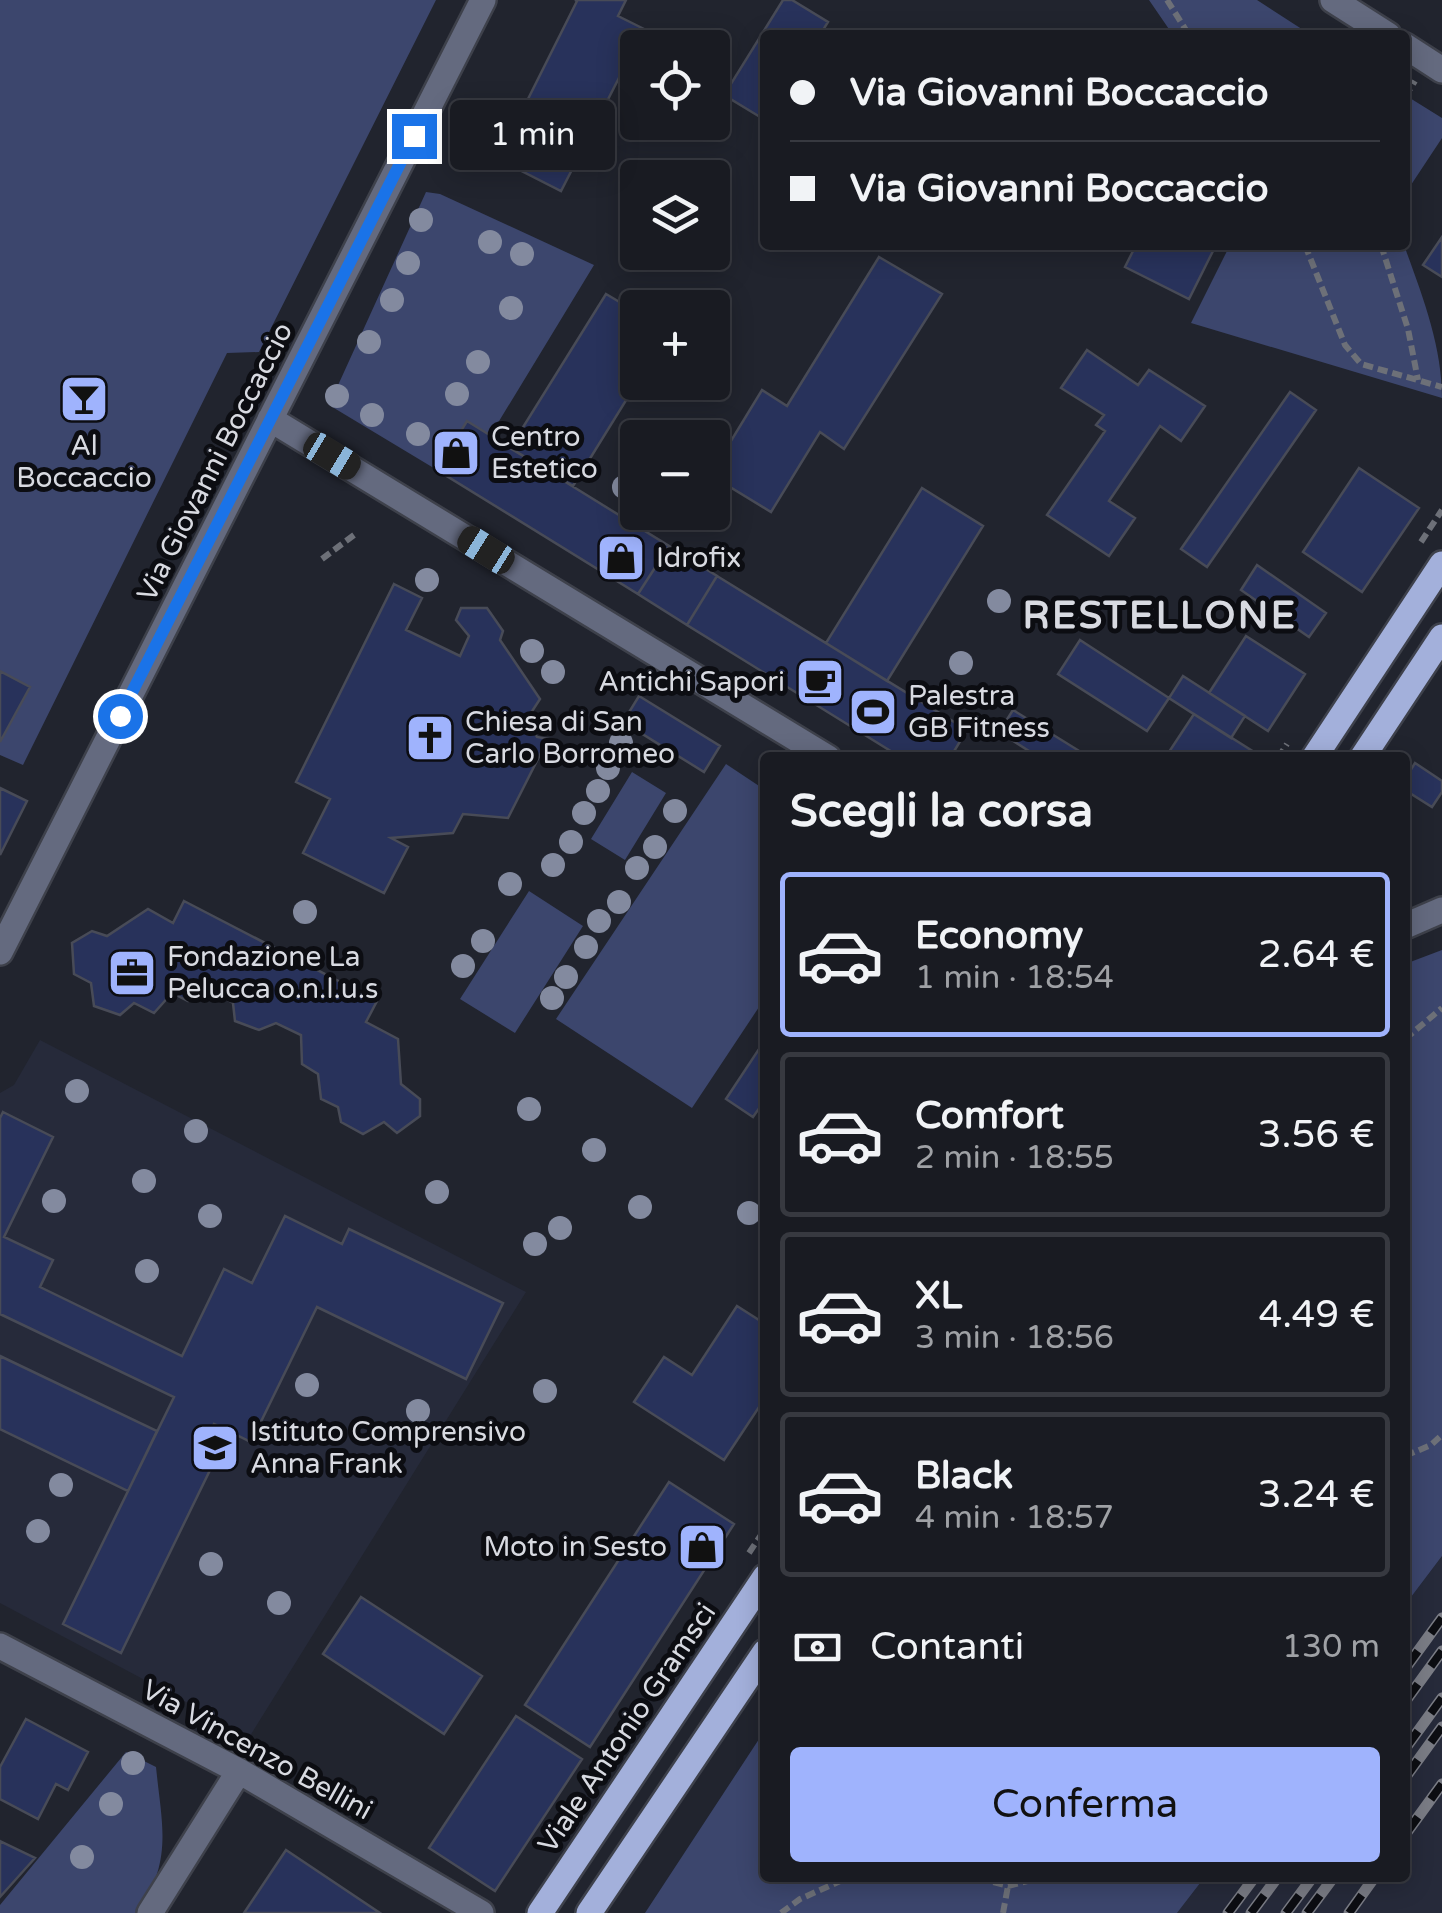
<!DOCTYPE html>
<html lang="it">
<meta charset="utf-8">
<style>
body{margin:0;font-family:"Varela Round",sans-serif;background:#22242a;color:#f1f3f6;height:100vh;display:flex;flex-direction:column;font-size:38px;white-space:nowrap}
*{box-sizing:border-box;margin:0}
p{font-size:32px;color:#9fa1a5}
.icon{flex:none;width:55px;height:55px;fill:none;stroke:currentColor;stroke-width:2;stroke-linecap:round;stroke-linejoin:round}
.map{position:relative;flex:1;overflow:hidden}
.sheet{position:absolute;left:760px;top:752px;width:650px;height:1130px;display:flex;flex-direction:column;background:#191b22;border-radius:10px;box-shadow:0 5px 25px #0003,0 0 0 2px #373940}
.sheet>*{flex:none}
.hud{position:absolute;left:760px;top:30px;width:650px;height:220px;border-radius:10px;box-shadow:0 5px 25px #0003,0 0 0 2px #373940;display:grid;align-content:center;height:220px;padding:0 30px;background:#191b22}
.tools{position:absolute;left:620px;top:30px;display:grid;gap:20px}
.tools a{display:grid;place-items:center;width:110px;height:110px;border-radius:10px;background:#191b22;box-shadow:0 5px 25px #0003,0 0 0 2px #373940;font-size:50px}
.end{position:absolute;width:45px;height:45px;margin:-22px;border:12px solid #1a73e8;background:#fff;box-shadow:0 0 0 5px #fff}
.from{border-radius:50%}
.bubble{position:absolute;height:70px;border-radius:10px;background:#191b22;box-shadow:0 5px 25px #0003,0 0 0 2px #373940;font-size:32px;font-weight:600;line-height:70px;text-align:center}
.car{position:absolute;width:30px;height:60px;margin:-30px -15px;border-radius:12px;box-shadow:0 0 8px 2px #0007;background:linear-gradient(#222 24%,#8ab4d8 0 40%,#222 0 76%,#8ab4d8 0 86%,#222 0)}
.hud b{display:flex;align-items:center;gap:35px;height:95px;font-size:38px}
.hud b+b{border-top:2px solid #373940}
.hud i{width:25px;height:25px;background:#f1f3f6}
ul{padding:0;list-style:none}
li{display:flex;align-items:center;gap:30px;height:165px;margin:0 20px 15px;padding:0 10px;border:5px solid #373940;border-radius:10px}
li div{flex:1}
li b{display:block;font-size:38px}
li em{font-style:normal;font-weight:600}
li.active{border-color:#9fb3fd}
li>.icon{width:90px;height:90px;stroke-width:1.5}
h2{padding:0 30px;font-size:45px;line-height:120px}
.pay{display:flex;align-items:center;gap:25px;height:110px;padding:0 30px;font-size:38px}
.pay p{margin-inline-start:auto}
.primary-button{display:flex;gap:20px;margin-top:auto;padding:20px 30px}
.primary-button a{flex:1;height:115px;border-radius:10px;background:#9fb3fd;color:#111;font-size:40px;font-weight:600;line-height:115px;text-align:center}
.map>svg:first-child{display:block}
.built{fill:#262a3a}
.green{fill:#3c466d}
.building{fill:#28325b;stroke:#484b57;stroke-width:2.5}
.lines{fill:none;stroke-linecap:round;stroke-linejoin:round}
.minor-casing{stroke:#3e414b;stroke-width:30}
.major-casing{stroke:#3e414b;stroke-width:30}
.path{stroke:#6d7078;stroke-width:6;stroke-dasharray:10 5;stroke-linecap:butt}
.minor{stroke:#646a7f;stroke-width:25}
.major{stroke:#a3b0db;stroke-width:25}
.rail-casing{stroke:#7a7c85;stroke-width:11}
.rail{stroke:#0c0d12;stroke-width:8;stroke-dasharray:22;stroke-linecap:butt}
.tree{fill:#838a9f}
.route{stroke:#1a73e8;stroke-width:12}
.labels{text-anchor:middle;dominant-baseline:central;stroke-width:10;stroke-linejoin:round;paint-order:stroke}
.poi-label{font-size:28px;fill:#d8dae1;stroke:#0c0d12;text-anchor:start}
.street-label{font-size:28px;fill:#d8dae1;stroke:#0c0d12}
.district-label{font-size:38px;font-weight:bold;letter-spacing:2.5px;fill:#d8dae1;stroke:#0c0d12}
</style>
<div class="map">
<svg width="1442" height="1913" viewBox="0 0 1442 1913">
<rect width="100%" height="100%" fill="#21242e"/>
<path class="built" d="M40,1040L526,1292L250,1736L0,1603V1093L14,1085Z
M1442,1556V1913H1177L1204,1878H1405V1605Z"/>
<path class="green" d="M0,0H436L259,352L227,353L23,765L0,755Z
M1149,0H1257L1311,35H1173Z
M1405,95L1442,118V138L1405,194Z
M426,192L440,194L594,265L490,436L467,421L437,470L329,405Z
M1230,245H1404C1422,295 1442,345 1442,398L1191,323Z
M726,764L765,790V998L692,1108L556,1019Z
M632,772L666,793L625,860L591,839Z
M529,891L583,926L515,1033L460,999Z
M1442,950V1556L1405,1605V964Z
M765,1730V1878H1204L1177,1913H645Z
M126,1752L156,1767C162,1827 173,1859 138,1913H0V1905Z"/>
<path class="building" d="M575,0H626L618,16L644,29L561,191L498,159L577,1Z
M783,0H792L828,22L820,35H765V120L724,95Z
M1442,237V277L1423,265Z
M1136,245H1216L1189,299L1125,267Z
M879,257L942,294L844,449L820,432L771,512L712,476V472L762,390L787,406Z
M606,294L638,313V381L573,486L510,448Z
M1087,350L1138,385L1149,370L1205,406L1181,441L1160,426L1109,501L1135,518L1109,556L1047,515L1105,431L1096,425L1104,415L1061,388Z
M1290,392L1316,410L1207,567L1181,549Z
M467,421L669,546L638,594L437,470Z
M1359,468L1419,508L1362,592L1303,552Z
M922,488L983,526L887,681L826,643Z
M669,546L717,576L687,625L638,594Z
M1257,565L1326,613L1309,637L1241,590Z
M717,576L967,730L950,758H902L687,625Z
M394,584L422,598L406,630L460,656L469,636L456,620L461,608H487L503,631L500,640L540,699L527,719L537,737L548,739L508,818L463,814L453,833L391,838L408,847L384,893L303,853L330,799L296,782Z
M1246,636L1305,674L1268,731L1209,693Z
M1080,640L1169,698L1147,731L1058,674Z
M0,671L30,687L0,742Z
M1183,676L1245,716L1231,738L1169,698Z
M639,696L720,746L704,772L623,722Z
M1013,710L1089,757L1040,758L999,732Z
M1194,714L1254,752L1251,758H1165Z
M1415,763L1442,781V792L1432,807L1405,790V779Z
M0,788L27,801L0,855Z
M184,901L377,1001L366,1022L398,1039L401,1084L420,1099V1116L397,1133L384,1122L363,1134L341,1122L338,1107L321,1099L318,1074L302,1064L301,1035L276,1023L259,1030L235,1021L233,1003L206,988L188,1001L172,993L154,1013L134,1003L120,1015L94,1006L91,983L74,974L72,943L92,931L107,936L148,909L173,923Z
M765,1040V1100L753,1117L726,1099Z
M3,1112L53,1137L4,1237L53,1260L40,1287L182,1356L224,1269L252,1283L285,1216L342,1244L349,1229L503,1303L466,1379L317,1307L251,1442L214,1424L196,1461L211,1468L121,1653L63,1624L174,1397L0,1314V1118Z
M737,1306L765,1324V1398L724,1460L634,1402L664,1357L692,1375Z
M0,1356L157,1431L128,1491L0,1429Z
M669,1482L734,1524L590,1747L525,1705Z
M361,1597L482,1676L444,1734L323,1654Z
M516,1716L582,1759L495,1891L429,1848Z
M26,1719L88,1752L68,1790L56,1784L38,1819L0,1799V1767Z
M0,1841L35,1858L0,1897Z
M286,1850L380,1913H244Z"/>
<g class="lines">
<g class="minor-casing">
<path id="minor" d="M1333,0L1388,35
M1405,46L1442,70
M270,419L828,758
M1405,926L1442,910
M0,952L483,0
M0,1646L239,1771L481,1913
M150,1913L239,1771"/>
</g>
<g class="major-casing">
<path id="major" d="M1314,758L1442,564
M1362,758L1442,637
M540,1913L765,1577
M589,1913L765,1652"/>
</g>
<path class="path" d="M1167,0L1189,35
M1405,97L1415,81
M1305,245L1345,345L1361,364L1442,387
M1381,245L1408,329L1418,380
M1421,542L1442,510
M322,559L358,532
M1278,758L1287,744
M1405,1039L1442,1008
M1405,1456L1431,1445L1442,1435
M749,1553L765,1529
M979,1878L1008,1886L1039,1878
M781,1913L800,1899L847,1878
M1003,1913L1008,1886"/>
<use href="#minor" class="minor"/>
<use href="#major" class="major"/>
<g class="rail-casing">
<path id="rail" d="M1405,1669L1442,1618
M1405,1702L1442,1651
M1405,1749L1442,1698
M1405,1778L1442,1727
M1405,1835L1442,1784
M1228,1913L1254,1878
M1251,1913L1277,1878
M1286,1913L1312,1878
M1307,1913L1333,1878
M1349,1913L1374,1878"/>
</g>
<use href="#rail" class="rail"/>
</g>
<g class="tree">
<circle cx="421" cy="220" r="12"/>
<circle cx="490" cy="242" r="12"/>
<circle cx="522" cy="254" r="12"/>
<circle cx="408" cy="263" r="12"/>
<circle cx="392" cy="300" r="12"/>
<circle cx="511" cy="308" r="12"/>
<circle cx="369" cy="342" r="12"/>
<circle cx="478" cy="362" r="12"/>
<circle cx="457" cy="394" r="12"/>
<circle cx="337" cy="396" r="12"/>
<circle cx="372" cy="415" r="12"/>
<circle cx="418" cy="434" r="12"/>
<circle cx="624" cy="487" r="12"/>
<circle cx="427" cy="580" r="12"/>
<circle cx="999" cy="601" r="12"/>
<circle cx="532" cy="651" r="12"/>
<circle cx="961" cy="663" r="12"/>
<circle cx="553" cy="672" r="12"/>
<circle cx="621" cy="743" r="12"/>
<circle cx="608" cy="768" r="12"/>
<circle cx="598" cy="791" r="12"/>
<circle cx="675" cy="811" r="12"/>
<circle cx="584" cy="813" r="12"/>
<circle cx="571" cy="842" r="12"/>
<circle cx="655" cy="847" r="12"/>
<circle cx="553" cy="865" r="12"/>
<circle cx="637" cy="868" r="12"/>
<circle cx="510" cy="884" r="12"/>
<circle cx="619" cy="902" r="12"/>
<circle cx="305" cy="912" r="12"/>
<circle cx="599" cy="921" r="12"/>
<circle cx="483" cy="941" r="12"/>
<circle cx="586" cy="947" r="12"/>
<circle cx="463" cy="966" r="12"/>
<circle cx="566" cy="977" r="12"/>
<circle cx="552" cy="998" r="12"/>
<circle cx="77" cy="1091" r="12"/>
<circle cx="529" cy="1109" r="12"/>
<circle cx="196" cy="1131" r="12"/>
<circle cx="594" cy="1150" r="12"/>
<circle cx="144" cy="1181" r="12"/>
<circle cx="437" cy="1192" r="12"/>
<circle cx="54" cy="1201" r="12"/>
<circle cx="640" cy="1207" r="12"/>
<circle cx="749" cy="1213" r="12"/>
<circle cx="210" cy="1216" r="12"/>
<circle cx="560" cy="1228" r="12"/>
<circle cx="535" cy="1244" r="12"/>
<circle cx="147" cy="1271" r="12"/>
<circle cx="307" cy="1385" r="12"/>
<circle cx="545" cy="1391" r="12"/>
<circle cx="418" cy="1411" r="12"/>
<circle cx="61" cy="1485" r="12"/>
<circle cx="38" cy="1531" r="12"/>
<circle cx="211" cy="1564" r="12"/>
<circle cx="279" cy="1603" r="12"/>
<circle cx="133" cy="1763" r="12"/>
<circle cx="111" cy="1804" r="12"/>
<circle cx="82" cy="1857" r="12"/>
</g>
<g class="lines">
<path class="route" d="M120,716L414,136"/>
</g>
<defs>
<g id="bar-square" transform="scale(2.5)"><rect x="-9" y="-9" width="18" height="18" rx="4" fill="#9fb3fd" stroke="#0c0d12"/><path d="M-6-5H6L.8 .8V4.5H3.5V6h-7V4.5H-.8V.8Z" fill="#111"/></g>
<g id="shop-square" transform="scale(2.5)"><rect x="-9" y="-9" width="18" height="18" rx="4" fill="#9fb3fd" stroke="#0c0d12"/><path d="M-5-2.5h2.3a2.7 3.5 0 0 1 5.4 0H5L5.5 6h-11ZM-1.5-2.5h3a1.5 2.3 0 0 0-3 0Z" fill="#111"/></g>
<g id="cafe-square" transform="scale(2.5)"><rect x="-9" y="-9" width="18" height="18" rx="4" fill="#9fb3fd" stroke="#0c0d12"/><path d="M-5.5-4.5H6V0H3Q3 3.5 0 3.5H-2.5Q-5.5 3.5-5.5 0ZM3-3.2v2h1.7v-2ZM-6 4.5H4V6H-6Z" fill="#111"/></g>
<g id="stadium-square" transform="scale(2.5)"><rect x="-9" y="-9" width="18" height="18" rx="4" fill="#9fb3fd" stroke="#0c0d12"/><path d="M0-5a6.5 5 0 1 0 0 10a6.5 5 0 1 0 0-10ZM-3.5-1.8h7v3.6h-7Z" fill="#111"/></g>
<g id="church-square" transform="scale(2.5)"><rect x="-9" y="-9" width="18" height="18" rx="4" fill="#9fb3fd" stroke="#0c0d12"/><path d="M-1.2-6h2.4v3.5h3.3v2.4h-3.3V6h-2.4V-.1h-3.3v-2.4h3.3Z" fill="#111"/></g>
<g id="office-square" transform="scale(2.5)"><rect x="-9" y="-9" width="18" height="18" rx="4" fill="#9fb3fd" stroke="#0c0d12"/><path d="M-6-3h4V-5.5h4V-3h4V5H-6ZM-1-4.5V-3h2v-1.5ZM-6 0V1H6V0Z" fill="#111"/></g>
<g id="school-square" transform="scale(2.5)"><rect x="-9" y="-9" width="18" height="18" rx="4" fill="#9fb3fd" stroke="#0c0d12"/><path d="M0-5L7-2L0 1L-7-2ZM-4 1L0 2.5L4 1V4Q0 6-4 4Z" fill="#111"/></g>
</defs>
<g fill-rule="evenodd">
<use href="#bar-square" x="84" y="399"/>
<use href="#shop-square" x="456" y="453"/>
<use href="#shop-square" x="621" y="558"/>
<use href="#cafe-square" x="820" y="682"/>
<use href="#stadium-square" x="873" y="712"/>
<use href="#church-square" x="430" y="738"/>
<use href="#office-square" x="132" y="973"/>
<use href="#school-square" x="215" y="1448"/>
<use href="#shop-square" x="702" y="1547"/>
</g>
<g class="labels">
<g class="poi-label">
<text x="491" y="437">Centro<tspan x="491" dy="32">Estetico</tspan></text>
<text x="84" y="446" text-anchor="middle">Al<tspan x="84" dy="32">Boccaccio</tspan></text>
<text x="656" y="558">Idrofix</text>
<text x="785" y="682" text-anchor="end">Antichi Sapori</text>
<text x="908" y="696">Palestra<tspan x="908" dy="32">GB Fitness</tspan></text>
<text x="465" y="722">Chiesa di San<tspan x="465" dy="32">Carlo Borromeo</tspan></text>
<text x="167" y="957">Fondazione La<tspan x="167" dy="32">Pelucca o.n.l.u.s</tspan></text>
<text x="250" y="1432">Istituto Comprensivo<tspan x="250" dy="32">Anna Frank</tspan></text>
<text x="667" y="1547" text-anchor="end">Moto in Sesto</text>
</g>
<g class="street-label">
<text transform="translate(215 462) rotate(-63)">Via Giovanni Boccaccio</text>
<text transform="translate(627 1728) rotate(-56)">Viale Antonio Gramsci</text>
<text transform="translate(257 1750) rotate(29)">Via Vincenzo Bellini</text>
</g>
<g class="district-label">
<text x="1160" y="616">RESTELLONE</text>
</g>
</g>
</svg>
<div class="tools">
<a><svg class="icon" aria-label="locate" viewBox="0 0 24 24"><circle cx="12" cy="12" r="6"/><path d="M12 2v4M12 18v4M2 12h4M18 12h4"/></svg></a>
<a><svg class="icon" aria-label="layers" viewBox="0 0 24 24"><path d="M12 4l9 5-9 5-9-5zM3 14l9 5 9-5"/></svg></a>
<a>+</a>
<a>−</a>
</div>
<i class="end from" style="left:120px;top:716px"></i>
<i class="end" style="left:414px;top:136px"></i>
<div class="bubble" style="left:450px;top:100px;width:165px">1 min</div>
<i class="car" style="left:332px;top:456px;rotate:121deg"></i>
<i class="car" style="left:486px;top:550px;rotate:302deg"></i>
<div class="hud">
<b><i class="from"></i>Via Giovanni Boccaccio</b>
<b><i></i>Via Giovanni Boccaccio</b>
</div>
<section class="sheet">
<h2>Scegli la corsa</h2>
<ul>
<li class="active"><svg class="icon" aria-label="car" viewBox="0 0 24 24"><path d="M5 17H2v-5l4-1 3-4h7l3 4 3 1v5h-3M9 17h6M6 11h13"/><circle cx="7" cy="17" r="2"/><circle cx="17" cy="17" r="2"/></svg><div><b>Economy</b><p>1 min · 18:54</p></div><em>2.64 €</em></li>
<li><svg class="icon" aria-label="car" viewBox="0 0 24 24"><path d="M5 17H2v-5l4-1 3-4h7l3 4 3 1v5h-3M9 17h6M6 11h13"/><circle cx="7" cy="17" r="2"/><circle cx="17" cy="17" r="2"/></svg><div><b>Comfort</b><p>2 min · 18:55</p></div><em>3.56 €</em></li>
<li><svg class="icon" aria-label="car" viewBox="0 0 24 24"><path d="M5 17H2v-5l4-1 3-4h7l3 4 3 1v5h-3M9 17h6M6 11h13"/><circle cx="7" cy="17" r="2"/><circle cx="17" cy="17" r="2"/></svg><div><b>XL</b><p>3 min · 18:56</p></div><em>4.49 €</em></li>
<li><svg class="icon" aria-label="car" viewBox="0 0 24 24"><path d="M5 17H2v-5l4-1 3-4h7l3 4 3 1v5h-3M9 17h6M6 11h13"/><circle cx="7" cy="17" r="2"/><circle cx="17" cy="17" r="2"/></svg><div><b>Black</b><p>4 min · 18:57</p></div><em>3.24 €</em></li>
</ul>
<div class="pay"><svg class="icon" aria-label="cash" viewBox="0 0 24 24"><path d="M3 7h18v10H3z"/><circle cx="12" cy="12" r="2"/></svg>Contanti<p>130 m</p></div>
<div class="primary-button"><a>Conferma</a></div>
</section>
</div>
